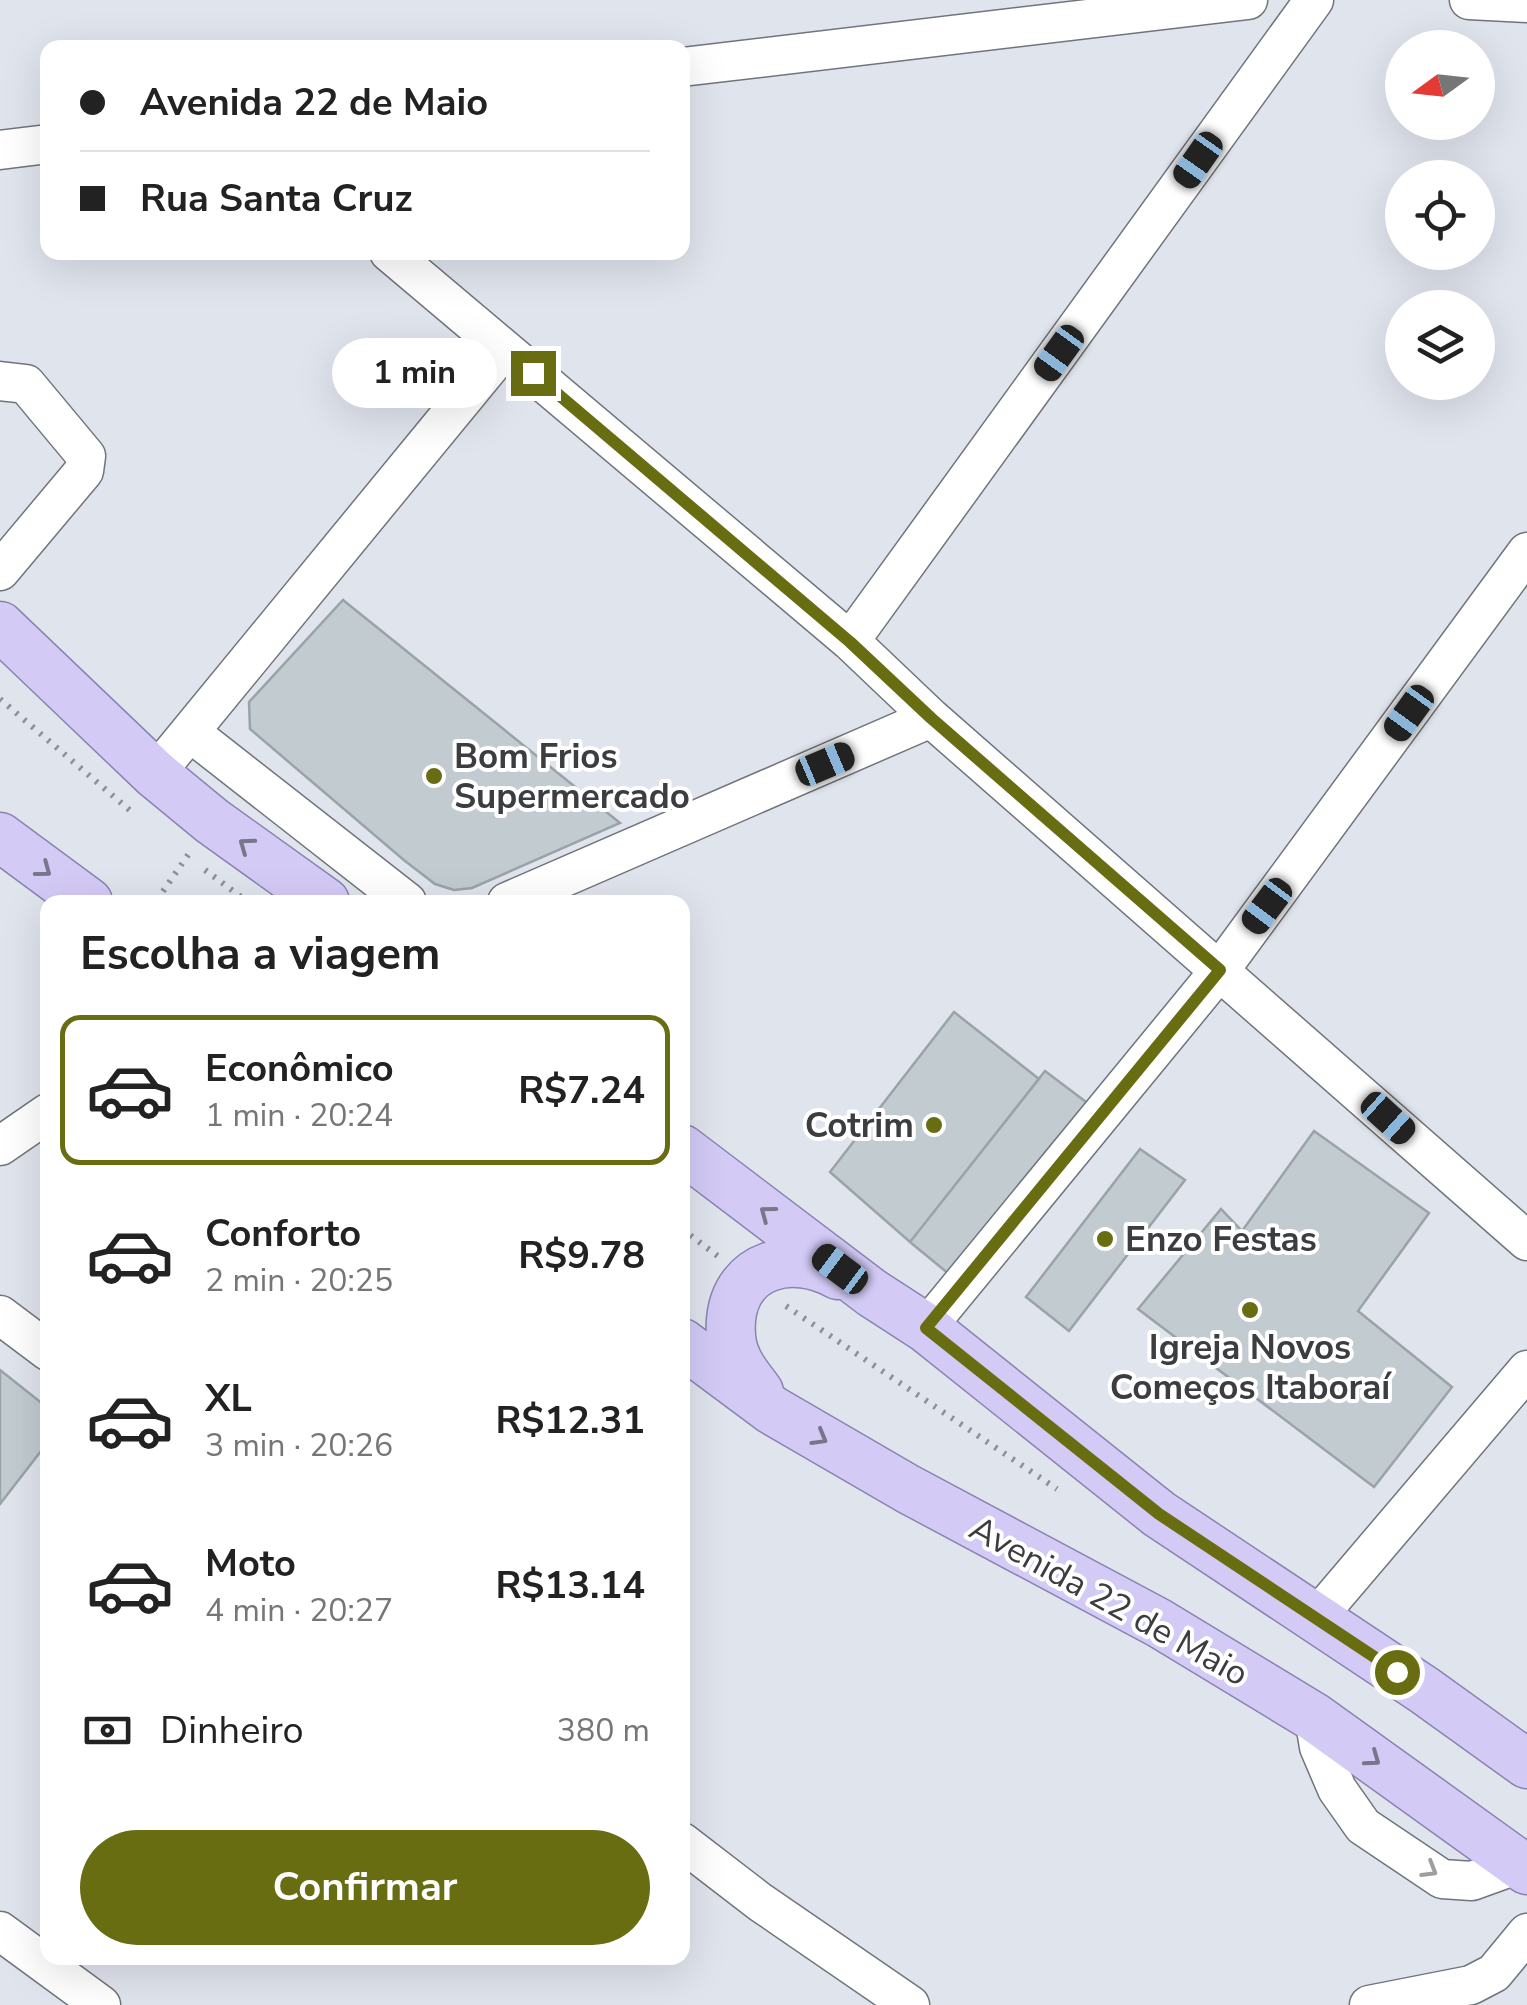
<!DOCTYPE html>
<html lang="pt">
<meta charset="utf-8">
<style>
body{margin:0;font-family:"Nunito Sans",sans-serif;background:#f2f2f2;color:#222;height:100vh;display:flex;flex-direction:column;font-size:38px;white-space:nowrap}
*{box-sizing:border-box;margin:0}
p{font-size:32px;color:#767676}
.icon{flex:none;width:55px;height:55px;fill:none;stroke:currentColor;stroke-width:2;stroke-linecap:round;stroke-linejoin:round}
.map{position:relative;flex:1;overflow:hidden}
.side{position:absolute;left:40px;top:895px;width:650px;height:1070px;display:flex;flex-direction:column;background:#fff;border-radius:20px;box-shadow:0 10px 40px #0002}
.side>*{flex:none}
.banner{position:absolute;left:40px;top:40px;width:650px;height:220px;border-radius:20px;box-shadow:0 10px 40px #0002;display:grid;align-content:center;height:220px;padding:0 40px;background:#fff}
.needle{width:65px;rotate:255deg}
.tools{position:absolute;left:1385px;top:30px;display:grid;gap:20px}
.tools a{display:grid;place-items:center;width:110px;height:110px;border-radius:50%;background:#fff;box-shadow:0 10px 40px #0002;font-size:50px}
.end{position:absolute;width:45px;height:45px;margin:-22px;border:12px solid #696d12;background:#fff;box-shadow:0 0 0 5px #fff}
.from{border-radius:50%}
.bubble{position:absolute;height:70px;border-radius:35px;background:#fff;box-shadow:0 10px 40px #0002;font-size:32px;font-weight:700;line-height:70px;text-align:center}
.car{position:absolute;width:30px;height:60px;margin:-30px -15px;border-radius:12px;box-shadow:0 0 8px 2px #0007;background:linear-gradient(#222 24%,#8ab4d8 0 40%,#222 0 76%,#8ab4d8 0 86%,#222 0)}
.banner b{display:flex;align-items:center;gap:35px;height:95px;font-size:38px}
.banner b+b{border-top:2px solid #e0e0e0}
.banner i{width:25px;height:25px;background:#222}
ul{padding:0;list-style:none}
li{display:flex;align-items:center;gap:30px;height:150px;margin:0 20px 15px;padding:0 20px;border:5px solid transparent;border-radius:20px}
li div{flex:1}
li b{display:block;font-size:38px}
li em{font-style:normal;font-weight:700}
li.current{border-color:#696d12}
li>.icon{width:90px;height:90px;stroke-width:1.5}
h2{padding:0 40px;font-size:45px;line-height:120px}
.pay{display:flex;align-items:center;gap:25px;height:110px;padding:0 40px;font-size:38px}
.pay p{margin-inline-start:auto}
.button{display:flex;gap:20px;margin-top:auto;padding:20px 40px}
.button a{flex:1;height:115px;border-radius:60px;background:#696d12;color:#fff;font-size:40px;font-weight:700;line-height:115px;text-align:center}
.map>svg:first-child{display:block}
.building{fill:#c2cbd0;stroke:#9aa3a8;stroke-width:2.5}
.lines{fill:none;stroke-linecap:round;stroke-linejoin:round}
.minor-casing{stroke:#70747c;stroke-width:41}
.major-casing{stroke:#8a83b2;stroke-width:51}
.path{stroke:#8d9096;stroke-width:6;stroke-dasharray:2.5 8;stroke-linecap:butt}
.minor{stroke:#fff;stroke-width:38}
.major{stroke:#d3cbf6;stroke-width:48}
.oneway{stroke:#787689}
.oneway2{stroke:#9d9ea0}
.route{stroke:#696d12;stroke-width:12}
.poi-dot{fill:#696d12;stroke:#fff;stroke-width:4}
.labels{text-anchor:middle;dominant-baseline:central;stroke-width:8;stroke-linejoin:round;paint-order:stroke}
.poi-label{font-size:35px;font-weight:bold;fill:#3b3d40;stroke:#fff;text-anchor:start}
.street-label{font-size:35px;fill:#3b3d40;stroke:#fff}
</style>
<div class="map">
<svg width="1527" height="2005" viewBox="0 0 1527 2005">
<rect width="100%" height="100%" fill="#e0e4ed"/>
<path class="building" d="M343,600L620,823L472,888L454,890L435,884L405,861L250,729L249,702Z
M954,1012L1039,1079L910,1242L830,1172Z
M1045,1071L1102,1114L961,1284L910,1242Z
M1314,1131L1429,1213L1358,1311L1452,1387L1374,1487L1138,1309L1221,1209L1242,1231Z
M1140,1149L1185,1180L1069,1331L1026,1297Z
M0,1370L48,1408V1442L0,1504Z"/>
<g class="lines">
<g class="minor-casing">
<path id="minor" d="M1469,0L1527,3
M682,67L1248,0
M0,150L48,144
M389,252L850,641L931,718L1527,1241
M0,381L26,384L86,456L84,471L0,571
M850,641L1314,0
M191,733L407,902
M155,774L504,349
M507,902L931,718
M0,1146L48,1113
M0,1315L48,1351
M926,1328L1220,970L1527,552
M1316,1618L1527,1370
M1314,1717L1319,1747L1337,1789L1363,1826L1442,1879L1472,1881L1519,1864
M682,1842L760,1902L910,2005
M0,1931L101,2005
M1369,2005L1471,1985L1494,1973L1527,1933"/>
</g>
<g class="major-casing">
<path id="major" d="M0,626L155,774L212,821L325,902
M0,837L88,902
M682,1149L872,1293L926,1328L1159,1514L1424,1690L1527,1764
M682,1343L772,1410L908,1489L1159,1623L1314,1717L1527,1870
M759,1392C752,1382 742,1371 737,1359C731,1347 730,1333 731,1320C736,1263 793,1250 838,1275"/>
</g>
<path class="path" d="M0,699L133,813
M205,870L248,902
M157,900L190,852
M682,1229L719,1257
M786,1306L1057,1489"/>
<use href="#minor" class="minor"/>
<use href="#major" class="major"/>
</g>
<defs><path id="oneway-chevron" d="M-2-3.5L2.5 0L-2 3.5" fill="none" stroke-width="1.6" stroke-linecap="round" stroke-linejoin="round" transform="scale(2.5)"/></defs>
<g class="oneway">
<use href="#oneway-chevron" transform="translate(246 845) rotate(-144)"/>
<use href="#oneway-chevron" transform="translate(44 870) rotate(37)"/>
<use href="#oneway-chevron" transform="translate(767 1213) rotate(-143)"/>
<use href="#oneway-chevron" transform="translate(820 1438) rotate(30)"/>
<use href="#oneway-chevron" transform="translate(1373 1759) rotate(36)"/>
</g>
<use class="oneway2" href="#oneway-chevron" transform="translate(1430 1870) rotate(31)"/>
<g class="lines">
<path class="route" d="M533,373L850,642L931,718L1220,970L926,1328L1159,1514L1397,1672"/>
</g>
<g class="poi-dot">
<circle cx="434" cy="776" r="10"/>
<circle cx="934" cy="1125" r="10"/>
<circle cx="1105" cy="1239" r="10"/>
<circle cx="1250" cy="1310" r="10"/>
</g>
<g class="labels">
<g class="poi-label">
<text x="454" y="756">Bom Frios<tspan x="454" dy="40">Supermercado</tspan></text>
<text x="914" y="1125" text-anchor="end">Cotrim</text>
<text x="1125" y="1239">Enzo Festas</text>
<text x="1250" y="1347" text-anchor="middle">Igreja Novos<tspan x="1250" dy="40">Começos Itaboraí</tspan></text>
</g>
<g class="street-label">
<text transform="translate(1109 1601) rotate(29)">Avenida 22 de Maio</text>
</g>
</g>
</svg>
<div class="tools">
<a><svg class="needle" viewBox="-14 -14 28 28"><path d="M0-13l5 13h-10z" fill="#e53935"/><path d="M0 13l5-13h-10z" fill="#767676"/></svg></a>
<a><svg class="icon" aria-label="locate" viewBox="0 0 24 24"><circle cx="12" cy="12" r="6"/><path d="M12 2v4M12 18v4M2 12h4M18 12h4"/></svg></a>
<a><svg class="icon" aria-label="layers" viewBox="0 0 24 24"><path d="M12 4l9 5-9 5-9-5zM3 14l9 5 9-5"/></svg></a>
</div>
<i class="end from" style="left:1397px;top:1672px"></i>
<i class="end" style="left:533px;top:373px"></i>
<div class="bubble" style="left:332px;top:338px;width:165px">1 min</div>
<i class="car" style="left:1198px;top:160px;rotate:215deg"></i>
<i class="car" style="left:1059px;top:353px;rotate:216deg"></i>
<i class="car" style="left:1409px;top:713px;rotate:216deg"></i>
<i class="car" style="left:825px;top:764px;rotate:67deg"></i>
<i class="car" style="left:1267px;top:906px;rotate:217deg"></i>
<i class="car" style="left:1388px;top:1118px;rotate:132deg"></i>
<i class="car" style="left:840px;top:1269px;rotate:307deg"></i>
<div class="banner">
<b><i class="from"></i>Avenida 22 de Maio</b>
<b><i></i>Rua Santa Cruz</b>
</div>
<section class="side">
<h2>Escolha a viagem</h2>
<ul>
<li class="current"><svg class="icon" aria-label="car" viewBox="0 0 24 24"><path d="M5 17H2v-5l4-1 3-4h7l3 4 3 1v5h-3M9 17h6M6 11h13"/><circle cx="7" cy="17" r="2"/><circle cx="17" cy="17" r="2"/></svg><div><b>Econômico</b><p>1 min · 20:24</p></div><em>R$7.24</em></li>
<li><svg class="icon" aria-label="car" viewBox="0 0 24 24"><path d="M5 17H2v-5l4-1 3-4h7l3 4 3 1v5h-3M9 17h6M6 11h13"/><circle cx="7" cy="17" r="2"/><circle cx="17" cy="17" r="2"/></svg><div><b>Conforto</b><p>2 min · 20:25</p></div><em>R$9.78</em></li>
<li><svg class="icon" aria-label="car" viewBox="0 0 24 24"><path d="M5 17H2v-5l4-1 3-4h7l3 4 3 1v5h-3M9 17h6M6 11h13"/><circle cx="7" cy="17" r="2"/><circle cx="17" cy="17" r="2"/></svg><div><b>XL</b><p>3 min · 20:26</p></div><em>R$12.31</em></li>
<li><svg class="icon" aria-label="car" viewBox="0 0 24 24"><path d="M5 17H2v-5l4-1 3-4h7l3 4 3 1v5h-3M9 17h6M6 11h13"/><circle cx="7" cy="17" r="2"/><circle cx="17" cy="17" r="2"/></svg><div><b>Moto</b><p>4 min · 20:27</p></div><em>R$13.14</em></li>
</ul>
<div class="pay"><svg class="icon" aria-label="cash" viewBox="0 0 24 24"><path d="M3 7h18v10H3z"/><circle cx="12" cy="12" r="2"/></svg>Dinheiro<p>380 m</p></div>
<div class="button"><a>Confirmar</a></div>
</section>
</div>
